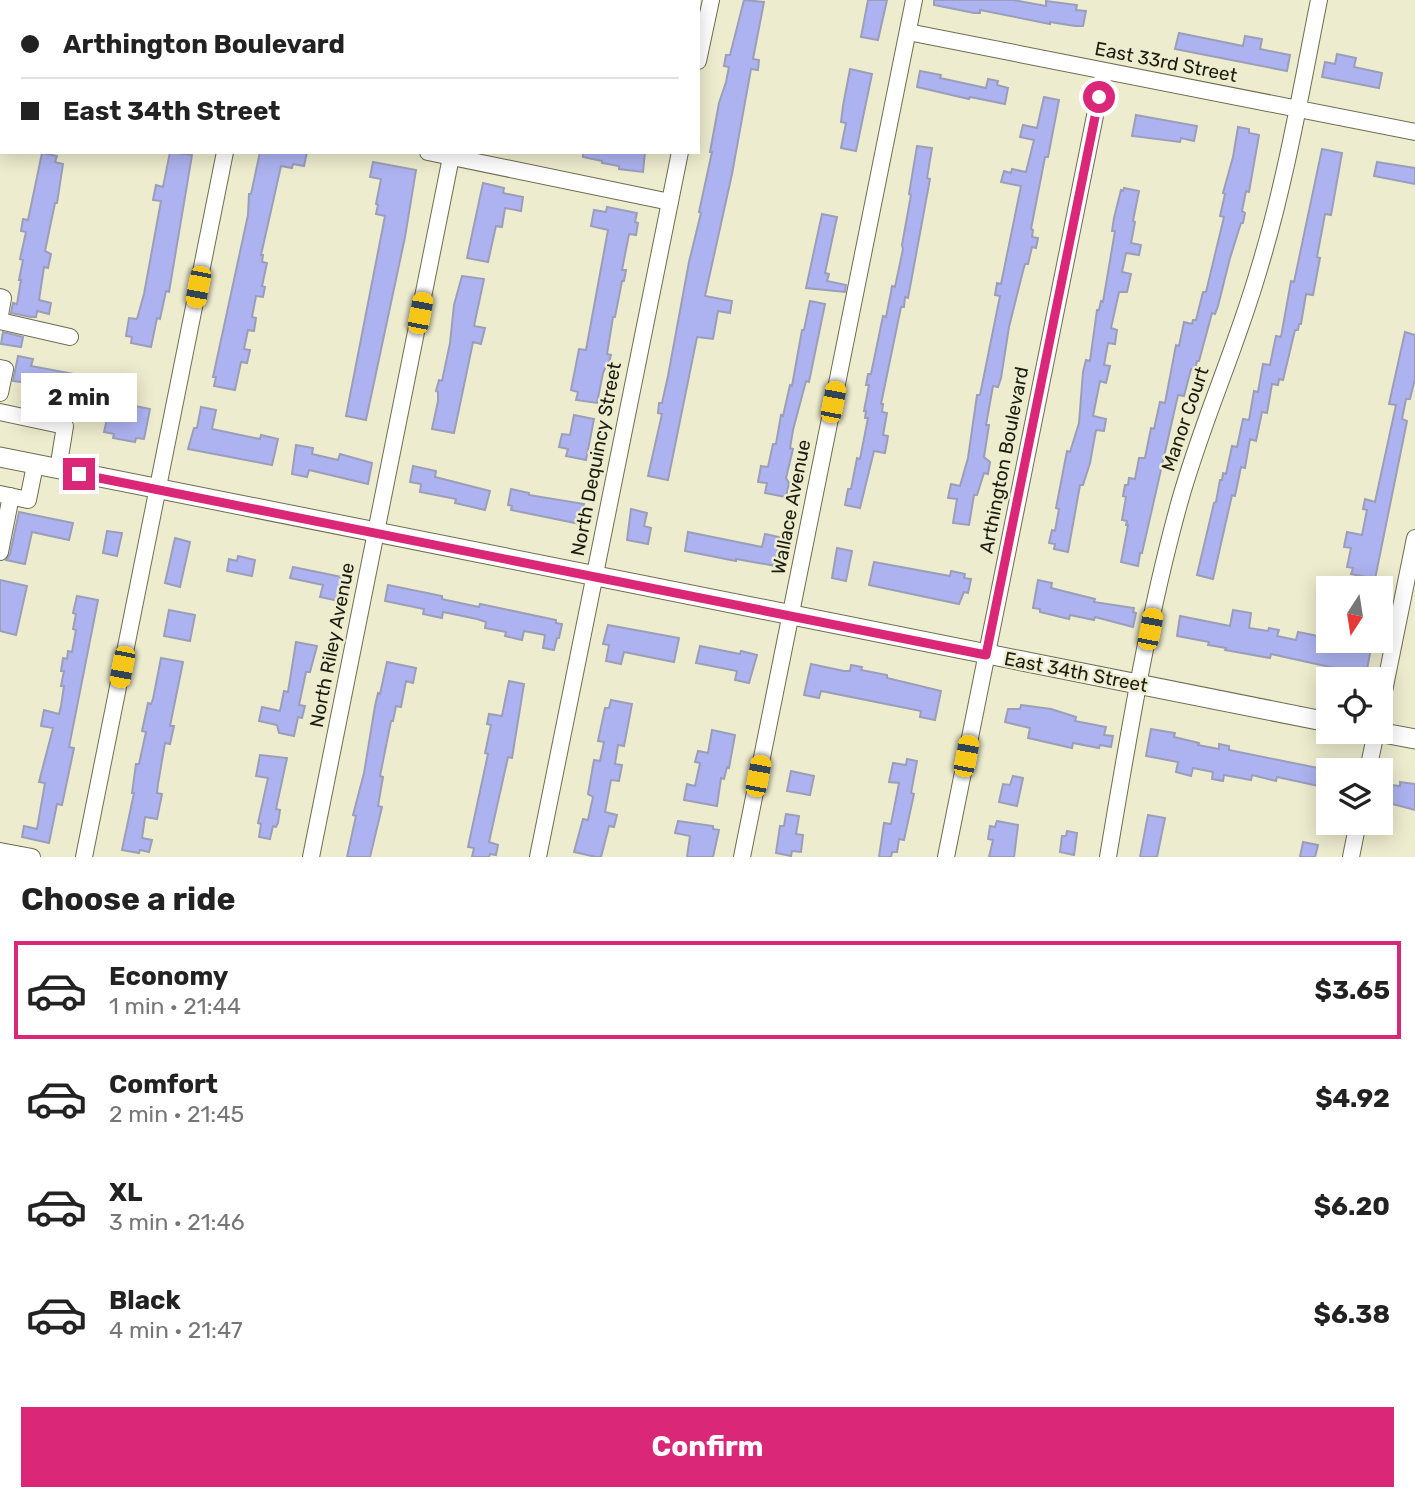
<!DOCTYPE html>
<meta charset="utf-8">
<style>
body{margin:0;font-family:Rubik,sans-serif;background:#f2f2f2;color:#222;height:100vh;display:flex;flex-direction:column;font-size:26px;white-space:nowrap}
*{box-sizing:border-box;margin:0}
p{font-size:23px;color:#767676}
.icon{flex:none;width:38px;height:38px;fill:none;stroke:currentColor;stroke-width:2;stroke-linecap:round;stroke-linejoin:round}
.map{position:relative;height:857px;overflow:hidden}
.sheet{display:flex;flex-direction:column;background:#fff;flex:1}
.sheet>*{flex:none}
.guide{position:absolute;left:0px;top:0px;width:700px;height:154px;box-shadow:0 4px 18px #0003;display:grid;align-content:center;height:154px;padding:0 21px;background:#fff}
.needle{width:46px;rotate:192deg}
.controls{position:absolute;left:1316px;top:576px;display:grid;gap:14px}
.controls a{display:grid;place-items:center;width:77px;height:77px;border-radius:0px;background:#fff;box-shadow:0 4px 18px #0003;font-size:35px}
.end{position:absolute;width:32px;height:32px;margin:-16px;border:9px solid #db2777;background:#fff;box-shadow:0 0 0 4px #fff}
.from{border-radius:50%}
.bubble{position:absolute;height:49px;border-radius:0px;background:#fff;box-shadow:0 4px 18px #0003;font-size:23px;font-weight:700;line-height:49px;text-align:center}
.car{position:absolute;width:21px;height:42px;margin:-21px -10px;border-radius:9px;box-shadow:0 0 5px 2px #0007;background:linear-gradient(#f5c518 24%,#345 0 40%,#f5c518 0 76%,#345 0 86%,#f5c518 0)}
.guide b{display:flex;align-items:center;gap:24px;height:66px;font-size:26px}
.guide b+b{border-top:2px solid #e0e0e0}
.guide i{width:18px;height:18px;background:#222}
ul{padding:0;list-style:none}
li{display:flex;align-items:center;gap:21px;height:98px;margin:0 14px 10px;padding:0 7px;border:4px solid transparent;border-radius:0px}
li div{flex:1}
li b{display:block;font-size:26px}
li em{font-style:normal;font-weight:700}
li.selected{border-color:#db2777}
li>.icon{width:63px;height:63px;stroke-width:1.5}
h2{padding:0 21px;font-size:32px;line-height:84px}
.cta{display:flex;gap:14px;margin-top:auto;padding:14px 21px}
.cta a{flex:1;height:80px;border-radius:0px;background:#db2777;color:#fff;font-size:28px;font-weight:700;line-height:80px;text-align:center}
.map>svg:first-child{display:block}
.building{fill:#adb3f0;stroke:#9b9eb9;stroke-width:2}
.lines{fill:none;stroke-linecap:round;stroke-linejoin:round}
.minor-casing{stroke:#6e6c51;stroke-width:18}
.major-casing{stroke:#6e6c51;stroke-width:21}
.minor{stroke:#fff;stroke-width:16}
.major{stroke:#fff;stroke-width:19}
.route{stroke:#db2777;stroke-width:9}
.labels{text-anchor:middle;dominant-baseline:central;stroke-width:5;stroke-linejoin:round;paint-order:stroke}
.street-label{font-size:19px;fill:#1c1c11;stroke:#eeecce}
</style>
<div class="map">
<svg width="1415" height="857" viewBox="0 0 1415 857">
<rect width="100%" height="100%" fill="#eeecce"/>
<path class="building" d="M744,0L764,2L753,59L759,60L758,70L751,69L749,80L732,174L705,296L732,301L730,313L718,311L713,339L697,337L668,480L648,476L662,414L658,413L659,403H662L668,376L689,262L701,213L699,212L712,152H710L719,103L726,82L729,67L724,66L726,55H730Z
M868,0H887L878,40L861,37Z
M934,0H1013L1046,6V1L1077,5L1076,10L1086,11L1083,26H1075L1050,22V24L980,10V13H974L934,5Z
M1179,33L1243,46L1245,36L1262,39L1260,49L1290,55L1287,71L1175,49Z
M1337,54L1356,58L1354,67L1382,73L1379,88L1322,77L1325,62L1335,64Z
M850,69L872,74L856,151L841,148L846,123L841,122L843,106Z
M920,71L941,75L940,78L986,88L988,79L998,81L997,85L1008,88L1005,104L970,97L969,99L917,87Z
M1044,97L1059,100L1048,157H1045L1031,229L1033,230L1032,237L1038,238L1036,248L1032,247L1028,264H1025L1023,271L1009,327L1001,378L998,387L993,386L986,425H989L984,457L990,462L988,474L984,473L977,495H974L969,525L953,523L957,499L948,498L951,484L960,486L968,458L977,395H980L1000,296L995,295L997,283L1001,284L1021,186L1001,182L1004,171L1011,173L1012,169L1026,172L1034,140L1020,137L1023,125L1037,128Z
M1136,115L1197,126L1194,141L1181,138L1180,142L1132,136Z
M1238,127L1249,129V133L1259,135L1249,192L1246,191L1242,211L1245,213L1243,223H1241L1230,258L1218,306L1215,314L1212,313L1199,361H1197L1195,370L1191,369L1184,396L1178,395L1142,553H1140L1138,566L1121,562L1128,525H1126L1127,521L1122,520L1126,497L1123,496L1125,485H1128L1129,478L1135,479L1139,458H1145L1151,428L1154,429L1160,402L1165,403L1176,345L1179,346L1184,322L1192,324L1193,320H1196L1203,292H1206L1224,217L1220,216L1225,194L1223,193L1233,157Z
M917,146L932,148L927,178L930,179L908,298L905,297L904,307H901L881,404H883L882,412L887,413L883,435L888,436L885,453L874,451L860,508L845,505L848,489H851L857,458L860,459L868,418H865L866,411H864L869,385H866L868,374H871L883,316L886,317L891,292L892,286L895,287L903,249L902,245L911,195L909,194Z
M1322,149L1342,153L1331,215L1325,214L1317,257L1320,258L1313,295L1306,294L1301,324H1299L1298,330H1295L1283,380L1279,379L1278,385L1272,384L1267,413L1262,412L1256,441L1250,439L1245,468L1241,467L1235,496L1232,495L1213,579L1197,575L1214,503L1216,502L1220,480H1222L1223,473L1226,474L1232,446L1237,447L1243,419L1249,420L1254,391L1258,392L1263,364L1270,365L1276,336L1281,337L1291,281L1294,282Z
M170,152L192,155L169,292L166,291L160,319L157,318L151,347L131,343L132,337L126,336L129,318L137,319L144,294L161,201L153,200L156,185L163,187Z
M260,152H307L304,166L293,164L292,168L281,166L261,255H263L262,262L267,263L262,286L265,287L263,297L256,296L252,317L256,318L254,331L248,330L244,349L250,350L247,363L241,362L235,390L214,386L216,377H213L248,215L249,194H251Z
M583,152H645L643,172L619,169V166L602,163V161L583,157Z
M42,153L57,156L55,162L63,164L57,203H55L45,251L51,254L48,268L44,267L39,300L51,303L49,314L37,311L36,317H31L11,313L13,303L17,304L21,280H19L23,260L20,259L26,232L21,231L23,219L28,220Z
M373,162L416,170L405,237L366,420L346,416L385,216L376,214L378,205L376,204L381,179L370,177Z
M1377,162L1415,168V184L1374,176Z
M483,183L504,188L503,193L523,197L521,211L505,208L502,227L496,226L488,262L467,258Z
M1124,188L1139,191L1133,221L1135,222L1131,243L1141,245L1139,255L1126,253L1122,272L1131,274L1127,292H1119L1111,328L1117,330L1115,344L1108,343L1104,365L1110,366L1106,383L1100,381L1093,416L1106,419L1104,431L1096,430L1090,463L1083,485H1080L1068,552L1054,549L1055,544L1049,543L1052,530L1055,531L1059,509L1056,508L1067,451L1070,452L1079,423L1083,372L1086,360L1090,361L1097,310H1099L1101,301L1103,302L1115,231H1112L1114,218L1121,190L1123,191Z
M607,207L637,213L635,222L638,223L636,235L629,234L622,270H626L624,281H622L615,317H613L607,354L611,355L608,366H606L603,373L597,403L576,400L578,392L571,390L579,349L586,350L608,230L591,226L594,210L606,212Z
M822,214L837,217L825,273L829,274L827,281L846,285L845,292L806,288Z
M462,276L484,279L474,326L485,328L481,344L473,342L454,433L432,429L438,401V392L436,391L439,380L442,381L450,343L454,305Z
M810,301L825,304L809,382L806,381L793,430L790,448L793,449L786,478L789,483L786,497L765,493L767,483L758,482L761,466L768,467L773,444H776L781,415L783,416L790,385L792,386L802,330H804Z
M3,332L23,337L21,347L1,344Z
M1405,332L1415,335V379L1410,399H1406L1402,419L1407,421L1375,579L1351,574L1353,568L1347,567L1351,548L1344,547L1347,532L1362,535L1367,510L1363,509L1365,499L1375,502L1396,405L1389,404Z
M18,356L33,359L31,366L74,374L70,393L46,388L45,392L26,389L27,383L13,381Z
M111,401L150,409L144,439L136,438L135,442L113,438L114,434L104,432Z
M201,407L216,410L212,429L260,439L261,435L278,439L272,465L188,449L194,428H197Z
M574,415L594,419L586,460L566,456L568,449L559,447L562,434L570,435Z
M296,445L313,448L312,454L338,460L340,454L372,463L368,484L309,470L307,477L292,474Z
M413,466L436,471L435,477L490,491L485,510L455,503L456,499L420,492L421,484L410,482Z
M511,489L529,493V495L584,504L580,524L511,510L512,506L508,505Z
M631,509L647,513L644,526L651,528L648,544L627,540Z
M19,512L73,523L69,540L32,532L25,564L6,560L10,554Z
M107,531L122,533L117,556L103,553Z
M688,532L762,547L765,534L779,537L776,566L736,559V561L685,551Z
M175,538L190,542L180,587L165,583Z
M837,548L852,551L846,581L832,578Z
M238,556L255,560L252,576L227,571L229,559L237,561Z
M874,562L950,576L951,571L965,574L964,578L971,579L968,593L964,592L959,604L869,585Z
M293,567L342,577L340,588L347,589L344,602L320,597L323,585L290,578Z
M0,580L27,586L16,635L0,631Z
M1038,580L1052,583L1051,588L1095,599L1094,602L1134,608L1133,612L1136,613L1133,627L1095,617L1094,620L1070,615L1069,619L1040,612V609L1033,608Z
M388,585L442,596V599L446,600L479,607L480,604L556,620V623L562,624L559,638H557L554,650L543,648L545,635L524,631L522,640L505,636L506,632L485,628L486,622L477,619L443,612L442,618L423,614L424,609L385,601Z
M77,596L98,600L69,747L74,748L62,805L57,804L49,843L22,837L24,826L37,829L45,783L39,782L53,728L41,726L44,710L59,714L61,706L64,686H61L64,671H61L63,658L67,659L68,651L72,652L76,630L73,629L76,614L73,613Z
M169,610L195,615L190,641L164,636Z
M1233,610L1251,613L1249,628L1268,631L1269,628L1279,630L1277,636L1296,640L1298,632L1328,638V640H1347L1346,643L1371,648L1366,675L1271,654L1270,658L1225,650L1226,648L1208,645L1209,642L1177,636L1180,616L1230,626Z
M608,625L679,638L674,662L624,652L621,664L606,661L609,645L603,644Z
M296,642L317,646L310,672H306L299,705L305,706L302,718L298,717L294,736L279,733L277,725L259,721L262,707L280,711L284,691L288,692Z
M700,646L740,654L741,651L757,655L749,683L735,680L737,671L696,663Z
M161,658L183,662L170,726H174L170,744L165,743L158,784L157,793L162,794L157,819L145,817L142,838L152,840L149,852L140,850L139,853L122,850L134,793H132L136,764H139L146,732L142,731L148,703L151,704L153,699Z
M387,662L416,668L413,683L406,681L401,707L396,706L393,721H391L380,776L383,777L378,806L382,807L370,857H347L356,816L353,815L364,773L375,706L378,693L380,694Z
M811,664L844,671H850L851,665L862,667L861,670L887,675V678L941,691L935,720L920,717L921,711L821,691L819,698L804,695Z
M509,681L524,684L512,758L508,757L489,842L498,845L496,855L490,854L489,857H472L474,848L468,847L488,754L485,753L491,725L487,724L489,714L502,716Z
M611,700L632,704L624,746L618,745L615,764L622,765L619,781L611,780L605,812L617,815L614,827L609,826L601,857H596L574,852L583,819L588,820L593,797L588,794L594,760L600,761L604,742L598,741L605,708H609Z
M1021,705L1051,709L1076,717L1075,721L1106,727L1104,735L1113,736L1111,747L1100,745L1099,748L1073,743L1072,748L1028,738L1030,728L1005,722L1008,709H1020Z
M1151,729L1175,733L1174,737L1199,743L1198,745L1219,749V744L1229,746V750L1328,770V788L1277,777L1276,781L1252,775L1251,780L1224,775L1223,781L1212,779L1213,772L1193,768L1191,776L1176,772L1178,762L1146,756Z
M712,730L735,735L729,768L727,767L724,779L721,778L717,806L684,800L687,784L695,786L700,763L695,762L698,751L708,753Z
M260,755L287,758L276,809L280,810L278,823L276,827L273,826L270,839L259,837L261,824L258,823L268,778L256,776Z
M907,759L917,761L911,793L914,794L904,840L899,839L897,852H892L891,857H879L884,823L891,824L899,783L889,782L893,763L906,765Z
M791,771L814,776L810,795L787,791Z
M1013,776L1023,778L1017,806L999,802L1003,784L1010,785Z
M1400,782L1415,784V810L1389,803L1392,785L1400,786Z
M786,814L799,816L796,834L803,835L801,852L792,851L791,856L776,853L780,826H784Z
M1148,815L1165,818L1157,857H1140Z
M678,821L713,826V829L719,830L713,857H687L690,836L675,833Z
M997,821L1018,825L1014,857H989L993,840L988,839L990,826L995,827Z
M1067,831L1077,833L1074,855L1060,852L1062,836H1066Z
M1303,842L1318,845L1315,857H1300Z"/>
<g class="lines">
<g class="minor-casing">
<path id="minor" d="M255,2L256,0
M482,2L483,0
M908,32L1415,132
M698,61L711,0
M428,152L670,202
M0,297L3,298L0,315
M0,321L70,337
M0,368L5,369L0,393
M0,412L65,426L58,469
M0,494L28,500L35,465
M0,552L11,496
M1381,706L1415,538
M1368,770L1376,732
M0,851L32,857
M84,857L225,152
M311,857L452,152
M538,857L680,152
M742,857L914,0
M946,857L1104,71
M1108,857C1128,739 1147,620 1179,504C1201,424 1236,349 1259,269C1286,181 1301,90 1319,0
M1351,857L1358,822"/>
</g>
<g class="major-casing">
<path id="major" d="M23,2V0
M0,116L2,107
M0,457L1328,722
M1378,732L1415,739"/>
</g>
<use href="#minor" class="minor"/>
<use href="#major" class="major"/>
</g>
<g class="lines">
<path class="route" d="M79,474L986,655L1099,97"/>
</g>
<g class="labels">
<g class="street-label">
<text transform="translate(1166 62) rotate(11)">East 33rd Street</text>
<text transform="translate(1185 419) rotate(-71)">Manor Court</text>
<text transform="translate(596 459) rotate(-79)">North Dequincy Street</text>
<text transform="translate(1004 460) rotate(-79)">Arthington Boulevard</text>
<text transform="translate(791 507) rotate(-79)">Wallace Avenue</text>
<text transform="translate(332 645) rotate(-79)">North Riley Avenue</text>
<text transform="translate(1076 672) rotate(11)">East 34th Street</text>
</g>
</g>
</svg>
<div class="controls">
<a><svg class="needle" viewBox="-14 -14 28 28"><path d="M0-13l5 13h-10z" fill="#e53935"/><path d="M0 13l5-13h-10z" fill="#767676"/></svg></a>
<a><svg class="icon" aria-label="locate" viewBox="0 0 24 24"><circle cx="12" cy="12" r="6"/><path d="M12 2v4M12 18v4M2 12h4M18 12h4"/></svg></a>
<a><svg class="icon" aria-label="layers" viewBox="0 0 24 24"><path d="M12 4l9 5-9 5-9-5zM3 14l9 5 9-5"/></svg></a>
</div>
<i class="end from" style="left:1099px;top:97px"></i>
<i class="end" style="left:79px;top:474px"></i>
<div class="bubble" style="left:21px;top:373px;width:116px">2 min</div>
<i class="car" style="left:198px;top:287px;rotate:191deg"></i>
<i class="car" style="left:420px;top:313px;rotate:11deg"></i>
<i class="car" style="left:833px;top:402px;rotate:11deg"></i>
<i class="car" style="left:1150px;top:629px;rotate:11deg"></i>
<i class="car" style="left:122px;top:667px;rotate:191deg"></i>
<i class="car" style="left:966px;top:756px;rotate:11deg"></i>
<i class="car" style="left:758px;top:776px;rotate:11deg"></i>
<div class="guide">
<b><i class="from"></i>Arthington Boulevard</b>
<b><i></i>East 34th Street</b>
</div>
</div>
<section class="sheet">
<h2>Choose a ride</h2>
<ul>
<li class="selected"><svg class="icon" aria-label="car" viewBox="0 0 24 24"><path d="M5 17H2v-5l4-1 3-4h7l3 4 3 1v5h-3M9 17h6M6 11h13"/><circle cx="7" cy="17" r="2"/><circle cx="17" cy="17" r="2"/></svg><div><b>Economy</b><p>1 min · 21:44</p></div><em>$3.65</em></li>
<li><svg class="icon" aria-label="car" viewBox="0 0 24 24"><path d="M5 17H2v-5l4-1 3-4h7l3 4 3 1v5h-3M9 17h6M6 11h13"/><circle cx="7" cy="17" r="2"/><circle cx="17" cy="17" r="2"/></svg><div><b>Comfort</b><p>2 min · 21:45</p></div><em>$4.92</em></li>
<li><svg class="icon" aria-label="car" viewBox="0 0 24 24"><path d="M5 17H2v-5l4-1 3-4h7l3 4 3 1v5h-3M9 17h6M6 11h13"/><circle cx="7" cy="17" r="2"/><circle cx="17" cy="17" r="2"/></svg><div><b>XL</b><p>3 min · 21:46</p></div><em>$6.20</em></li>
<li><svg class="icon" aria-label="car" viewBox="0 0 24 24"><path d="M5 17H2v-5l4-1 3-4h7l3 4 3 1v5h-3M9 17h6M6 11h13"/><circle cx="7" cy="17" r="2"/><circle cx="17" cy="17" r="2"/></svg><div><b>Black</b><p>4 min · 21:47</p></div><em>$6.38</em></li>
</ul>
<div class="cta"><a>Confirm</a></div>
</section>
